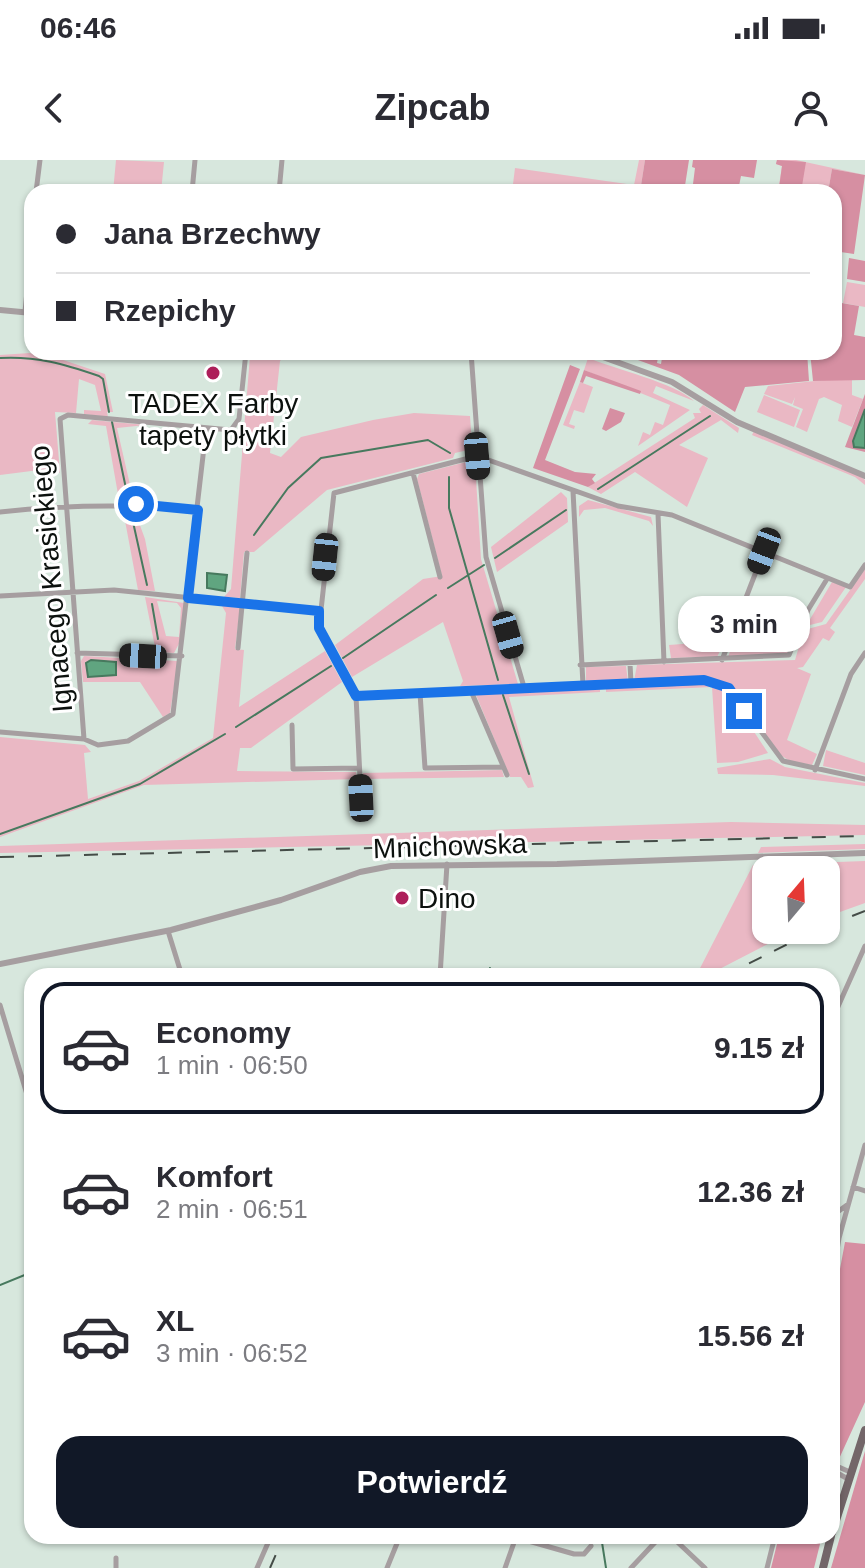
<!DOCTYPE html>
<html lang="pl">
<meta charset="utf-8">
<style>
body{margin:0;font-family:Arial,sans-serif;background:#f2f2f3;color:#2b2b33;height:100vh;display:flex;flex-direction:column;font-size:30px;white-space:nowrap}
*{box-sizing:border-box;margin:0}
p{font-size:26px;color:#7c7c81}
.icon{flex:none;width:44px;height:44px;fill:none;stroke:currentColor;stroke-width:2;stroke-linecap:round;stroke-linejoin:round}
.map{position:relative;flex:1;overflow:hidden}
.side{position:absolute;left:24px;top:808px;width:816px;height:576px;display:flex;flex-direction:column;background:#fff;border-radius:24px;box-shadow:0 2px 6px #0004}
.side>*{flex:none}
.guide{position:absolute;left:24px;top:24px;width:818px;height:176px;border-radius:24px;box-shadow:0 2px 6px #0004;display:grid;align-content:center;height:176px;padding:0 32px;background:#fff}
.needle{width:52px;rotate:19deg}
.tools{position:absolute;left:752px;top:696px;display:grid;gap:16px}
.tools a{display:grid;place-items:center;width:88px;height:88px;border-radius:16px;background:#fff;box-shadow:0 2px 6px #0004;font-size:40px}
.end{position:absolute;width:36px;height:36px;margin:-18px;border:10px solid #1a73e8;background:#fff;box-shadow:0 0 0 4px #fff}
.from{border-radius:50%}
.bubble{position:absolute;height:56px;border-radius:24px;background:#fff;box-shadow:0 2px 6px #0004;font-size:26px;font-weight:700;line-height:56px;text-align:center}
.car{position:absolute;width:24px;height:48px;margin:-24px -12px;border-radius:10px;box-shadow:0 0 6px 2px #0007;background:linear-gradient(#222 24%,#8ab4d8 0 40%,#222 0 76%,#8ab4d8 0 86%,#222 0)}
.guide b{display:flex;align-items:center;gap:28px;height:76px;font-size:30px}
.guide b+b{border-top:2px solid #e1e1e2}
.guide i{width:20px;height:20px;background:#2b2b33}
ul{padding:14px 0 0;list-style:none}
li{display:flex;align-items:center;gap:24px;height:132px;margin:0 16px 12px;padding:0 16px;border:4px solid transparent;border-radius:24px}
li div{flex:1}
li b{display:block;font-size:30px}
li em{font-style:normal;font-weight:700}
li.selected{border-color:#111827}
li>.icon{width:72px;height:72px;stroke-width:1.5}
.cta{display:flex;gap:16px;margin-top:auto;padding:16px 32px}
.cta a{flex:1;height:92px;border-radius:24px;background:#111827;color:#fff;font-size:32px;font-weight:700;line-height:92px;text-align:center}
.status{display:flex;justify-content:space-between;align-items:center;height:56px;padding:0 40px;background:#fff;direction:ltr}
.status svg{height:22px;fill:currentColor}
header{display:flex;justify-content:space-between;align-items:center;height:104px;padding:0 32px;background:#fff;font-size:36px;font-weight:700}
.map>svg:first-child{display:block}
.green{fill:#eab8c4;fill-rule:evenodd}
.forest{fill:#d68fa2}
.water{fill:#60a580;stroke:#47795e;stroke-width:2}
.lines{fill:none;stroke-linecap:round;stroke-linejoin:round}
.stream{stroke:#47795e;stroke-width:2}
.minor{stroke:#a69ea0;stroke-width:5}
.tertiary{stroke:#a69ea0;stroke-width:6}
.primary{stroke:#736669;stroke-width:8}
.rail{stroke:#444c47;stroke-width:2;stroke-dasharray:14 14;stroke-linecap:butt}
.route{stroke:#1a73e8;stroke-width:10}
.poi-dot{fill:#ad1f5a;stroke:#fff;stroke-width:3}
.labels{text-anchor:middle;dominant-baseline:central;stroke-width:6;stroke-linejoin:round;paint-order:stroke}
.poi-label{font-size:28px;fill:#0c110e;stroke:#fff}
.street-label{font-size:28px;fill:#0c110e;stroke:#fff}
</style>
<div class="status"><b>06:46</b><svg viewBox="0 0 49 12"><path d="M0 12V9h3v3zM5 12V6h3v6zM10 12V3h3v9zM15 12V0h3v12zM26 1h20v11H26zM47 4h2v5h-2z"/></svg></div>
<header><svg class="icon" aria-label="back" viewBox="0 0 24 24"><path d="M15 5l-7 7 7 7"/></svg>Zipcab<svg class="icon" aria-label="person" viewBox="0 0 24 24"><circle cx="12" cy="8" r="4"/><path d="M4 21q1-7 8-7t8 7"/></svg></header>
<div class="map">
<svg width="865" height="1408" viewBox="0 0 865 1408">
<rect width="100%" height="100%" fill="#d7e7dd"/>
<path class="green" d="M116,0L164,2L161,32H113Z
M639,0H645L640,32H512L515,8L634,25Z
M777,0H796L865,15L832,9L828,32H778L782,6L776,4Z
M847,122L865,125V147L843,143Z
M255,192L286,194L280,201L270,293L281,297L301,277L373,260L414,253L470,256L472,285L468,290L455,293L453,298L327,330L254,392H244L240,438L224,437L231,429L250,196Z
M30,193L51,196L105,214L113,252H107L108,257L84,254V250L101,251L95,225L79,219L76,253L55,252L60,313L55,308L0,315V195Z
M588,198C615,209 675,223 694,241L656,226L653,233L690,250L638,286L643,272L650,275L655,262L663,265L670,245L584,210Z
M852,217V235L863,239L852,267L838,261L842,245L824,237L819,239L807,272L796,267L803,249L793,245L795,237L792,244L764,234L768,226Z
M580,222L593,227L584,253L574,250L569,264L575,266L574,269L563,265Z
M764,235L800,250L794,267L757,252Z
M703,245L739,268L738,273L721,260L679,285L708,298L687,347L635,312L601,334L588,327L695,258L693,253H701L699,249Z
M92,260L146,265L117,268L133,338L119,340L106,266L88,264Z
M754,271L859,315L865,320V325L855,317L752,275Z
M470,301L475,303L481,399L518,524L460,526L463,521L443,462L352,517L335,485L423,419L442,416L417,319L419,314Z
M561,332L567,338L568,362L497,412L491,387Z
M588,340L651,357L653,366L649,361L605,348L584,350L579,357V346Z
M134,349L145,379L155,431L138,430L123,350Z
M865,409V419L830,468L835,472L829,481L823,478L803,507L797,508L811,514L787,580L817,594L812,605L790,601L777,593L730,525L703,517L634,521L637,505L795,500L804,470L826,464Z
M832,422L846,427L822,462L806,466Z
M145,437L184,443L182,478L174,493L156,492ZM157,441L177,443L181,448L179,477L166,476Z
M222,446L240,448L235,489L244,490L239,547L325,491L342,522L251,588H240L237,611L356,612L357,619L144,625L0,677V577L85,585L91,592L84,593L88,639L139,621L213,578L226,453Z
M738,470L790,488L788,494L728,497Z
M695,483L720,491L717,497L671,498L669,485Z
M84,496L178,501L170,553L163,557L140,522H83L81,501Z
M626,506L628,522L586,523V507Z
M715,524L728,532L768,593L738,602L717,603L712,527L606,532V527Z
M600,527V532L509,537L534,627L528,628L521,617H510L476,535Z
M826,590L865,603V615L823,606Z
M770,599L785,607L865,623V626L773,615L718,614L717,608Z
M502,610L504,617L363,619V613Z
M731,662L865,665V675L0,693V686Z
M865,684V689L758,693L761,687Z
M865,701V743L826,757V710H766V770H795L706,816H696L753,705Z"/>
<path class="forest" d="M645,0H689L684,32H640Z
M693,0H757L754,18L741,16L739,26L752,29V32H692L695,8L692,7Z
M777,0L806,2L801,32L779,28L782,6L776,4Z
M832,9L865,15L854,94L834,91V32H828Z
M849,98L865,101V122L847,119Z
M836,142L859,146L854,175L865,177V220L813,221L810,192H834Z
M616,192H659L657,203L661,204L663,192H807L809,221L745,227L735,252L679,215Z
M570,205L580,209L545,300L575,312L596,314L592,319L595,323L588,327L533,308Z
M584,210L641,231L640,234L586,216L583,223L580,222Z
M865,234V292L845,287Z
M610,248L625,253L621,262L606,271L602,269Z
M845,1082L865,1084V1242L838,1301L832,1297V1152Z
M865,1291V1408H831Z
M779,1376H822L814,1408H771Z"/>
<path class="water" d="M865,249V288L854,287L853,281Z
M207,413L227,415L225,431L207,428Z
M91,500L116,502V515L88,517L86,503Z"/>
<g class="lines">
<path class="stream" d="M0,198C37,196 64,204 99,216L103,219L109,252
M112,262L128,338
M449,317V348L498,520
M598,329L710,256
M131,353L147,425
M254,375L288,328L321,298L428,280L450,293
M495,398L566,350
M448,428L484,405
M152,444L158,479
M343,498L436,435
M503,535L529,614
M236,567L331,506
M0,674L140,624L225,574
M490,808L494,816
M0,1125L32,1112
M601,1376L606,1408"/>
<path class="minor" d="M36,32L40,0
M192,32L195,0
M279,32L282,0
M25,152L32,79
M471,192L486,397L524,527
M413,313L440,417
M573,331L583,525
M0,352C66,345 131,344 198,350
M658,354L664,502
M0,436L114,430L319,451
M238,488L247,393
M77,493L182,496
M722,500L764,391
M630,504L631,523
M580,505L789,495L808,450L827,419
M471,531L507,615
M420,533L425,608L503,607
M356,536L716,522L729,528L783,601L865,619
M292,565L293,609L359,608
M0,572L84,579L98,585L128,581L173,554L206,270
M84,579L60,259L68,255L231,270L239,259L246,192
M815,610L851,514L865,493
M361,638L356,536L319,468L334,333L477,296L618,346L672,355L850,427L865,405
M168,771L182,816
M440,816L447,704
M0,845L32,951
M832,860L865,786
M853,1027L865,1031
M832,1056L847,1045
M832,1121L839,1078L865,985
M832,1304L850,1312
M832,1310L848,1319
M511,1376L574,1394H584L591,1386
M671,1376L705,1408
M116,1398V1408
M257,1408L271,1376
M387,1408L400,1376
M505,1408L516,1377
M631,1408L661,1376
M767,1408L775,1376"/>
<path class="tertiary" d="M0,150L32,153
M589,192L672,222L737,262L865,316
M0,804L171,770L281,740L360,712L391,706L557,704L865,693"/>
<path class="primary" d="M832,1373L865,1270
M823,1408L831,1376"/>
<path class="rail" d="M0,697L865,676
M826,766L865,751
M724,816L816,770
M270,1408L284,1376"/>
</g>
<g class="lines">
<path class="route" d="M136,344L198,350L188,438L319,451V468L356,536L704,520L729,528L744,551"/>
</g>
<g class="poi-dot">
<circle cx="213" cy="213" r="8"/>
<circle cx="402" cy="738" r="8"/>
</g>
<g class="labels">
<g class="poi-label">
<text x="213" y="243">TADEX Farby<tspan x="213" dy="32">tapety płytki</tspan></text>
<text x="418" y="738" text-anchor="start">Dino</text>
</g>
<g class="street-label">
<text transform="translate(51 419) rotate(-95)">Ignacego Krasickiego</text>
<text transform="translate(450 686) rotate(-2)">Mnichowska</text>
</g>
</g>
</svg>
<div class="tools">
<a><svg class="needle" viewBox="-14 -14 28 28"><path d="M0-13l5 13h-10z" fill="#e53935"/><path d="M0 13l5-13h-10z" fill="#7c7c81"/></svg></a>
</div>
<i class="end from" style="left:136px;top:344px"></i>
<i class="end" style="left:744px;top:551px"></i>
<div class="bubble" style="left:678px;top:436px;width:132px">3 min</div>
<i class="car" style="left:477px;top:296px;rotate:175deg"></i>
<i class="car" style="left:764px;top:391px;rotate:201deg"></i>
<i class="car" style="left:325px;top:397px;rotate:186deg"></i>
<i class="car" style="left:508px;top:475px;rotate:164deg"></i>
<i class="car" style="left:143px;top:496px;rotate:273deg"></i>
<i class="car" style="left:361px;top:638px;rotate:357deg"></i>
<div class="guide">
<b><i class="from"></i>Jana Brzechwy</b>
<b><i></i>Rzepichy</b>
</div>
<section class="side">
<ul>
<li class="selected"><svg class="icon" aria-label="car" viewBox="0 0 24 24"><path d="M5 17H2v-5l4-1 3-4h7l3 4 3 1v5h-3M9 17h6M6 11h13"/><circle cx="7" cy="17" r="2"/><circle cx="17" cy="17" r="2"/></svg><div><b>Economy</b><p>1 min · 06:50</p></div><em>9.15 zł</em></li>
<li><svg class="icon" aria-label="car" viewBox="0 0 24 24"><path d="M5 17H2v-5l4-1 3-4h7l3 4 3 1v5h-3M9 17h6M6 11h13"/><circle cx="7" cy="17" r="2"/><circle cx="17" cy="17" r="2"/></svg><div><b>Komfort</b><p>2 min · 06:51</p></div><em>12.36 zł</em></li>
<li><svg class="icon" aria-label="car" viewBox="0 0 24 24"><path d="M5 17H2v-5l4-1 3-4h7l3 4 3 1v5h-3M9 17h6M6 11h13"/><circle cx="7" cy="17" r="2"/><circle cx="17" cy="17" r="2"/></svg><div><b>XL</b><p>3 min · 06:52</p></div><em>15.56 zł</em></li>
</ul>
<div class="cta"><a>Potwierdź</a></div>
</section>
</div>
